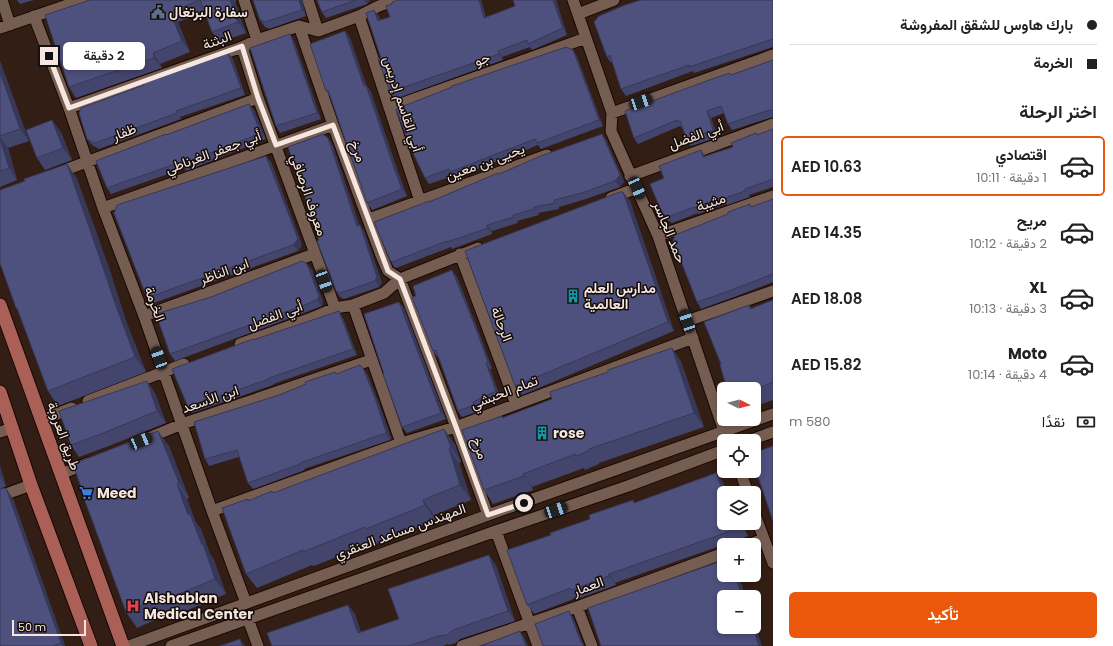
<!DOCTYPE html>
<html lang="ar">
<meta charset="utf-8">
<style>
body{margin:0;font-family:Poppins,Vazirmatn,sans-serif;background:#f2f2f2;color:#222;direction:rtl;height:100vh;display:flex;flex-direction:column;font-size:15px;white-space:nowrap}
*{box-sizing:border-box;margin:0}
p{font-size:13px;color:#767676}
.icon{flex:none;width:22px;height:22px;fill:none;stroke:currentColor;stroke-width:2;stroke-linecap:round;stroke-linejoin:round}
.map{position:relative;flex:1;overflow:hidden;direction:ltr}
.details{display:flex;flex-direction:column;background:#fff;width:340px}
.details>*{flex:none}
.top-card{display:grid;align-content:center;height:88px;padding:0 16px;background:#fff}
.needle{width:26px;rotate:96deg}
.buttons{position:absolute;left:717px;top:382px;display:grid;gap:8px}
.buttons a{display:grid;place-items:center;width:44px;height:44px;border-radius:6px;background:#fff;box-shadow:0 2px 6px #0003;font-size:20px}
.scale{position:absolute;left:12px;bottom:10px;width:74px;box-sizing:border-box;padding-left:4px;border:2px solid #f5e6e0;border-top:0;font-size:11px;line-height:14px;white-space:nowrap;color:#f5e6e0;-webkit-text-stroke:3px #140b07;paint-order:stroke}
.end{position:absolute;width:18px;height:18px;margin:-9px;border:5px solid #f5e6e0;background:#111;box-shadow:0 0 0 2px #111}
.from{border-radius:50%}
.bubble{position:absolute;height:28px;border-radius:6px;background:#fff;box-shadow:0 2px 6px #0003;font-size:13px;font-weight:600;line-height:28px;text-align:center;direction:rtl}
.car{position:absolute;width:12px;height:24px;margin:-12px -6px;border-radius:5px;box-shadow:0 0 3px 1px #0007;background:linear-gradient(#222 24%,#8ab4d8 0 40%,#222 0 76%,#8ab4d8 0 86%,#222 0)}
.top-card b{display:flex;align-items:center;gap:14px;height:38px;font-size:15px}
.top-card b+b{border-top:1px solid #e0e0e0}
.top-card i{width:10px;height:10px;background:#222}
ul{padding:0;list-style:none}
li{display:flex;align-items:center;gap:12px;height:60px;margin:0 8px 6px;padding:0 8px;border:2px solid transparent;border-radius:6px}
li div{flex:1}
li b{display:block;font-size:15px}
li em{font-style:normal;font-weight:600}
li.selected{border-color:#ea580c}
li>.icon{width:36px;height:36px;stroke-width:1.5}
h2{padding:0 16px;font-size:18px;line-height:48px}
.pay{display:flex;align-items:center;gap:10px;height:44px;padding:0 16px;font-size:15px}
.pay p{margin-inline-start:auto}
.action{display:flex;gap:8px;margin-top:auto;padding:8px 16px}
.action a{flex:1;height:46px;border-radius:6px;background:#ea580c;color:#fff;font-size:16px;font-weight:600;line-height:46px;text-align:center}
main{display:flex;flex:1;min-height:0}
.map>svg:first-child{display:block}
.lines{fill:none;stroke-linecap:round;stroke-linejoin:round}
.minor-casing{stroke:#190702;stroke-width:13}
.major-casing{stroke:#190702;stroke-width:15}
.minor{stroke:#765d52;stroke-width:11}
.major{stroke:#aa5f57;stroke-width:13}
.wall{fill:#43456c}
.shaded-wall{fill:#373858}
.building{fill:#4e507d;stroke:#373858}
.route{stroke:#f5e6e0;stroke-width:5}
.labels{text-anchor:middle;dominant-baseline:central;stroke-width:3;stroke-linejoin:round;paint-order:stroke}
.poi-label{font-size:14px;font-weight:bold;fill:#f5e6e0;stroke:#140b07;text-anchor:start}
.street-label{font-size:14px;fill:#f5e6e0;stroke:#140b07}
</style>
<main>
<section class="details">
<div class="top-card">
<b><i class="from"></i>بارك هاوس للشقق المفروشة</b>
<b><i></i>الخرمة</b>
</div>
<h2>اختر الرحلة</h2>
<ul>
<li class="selected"><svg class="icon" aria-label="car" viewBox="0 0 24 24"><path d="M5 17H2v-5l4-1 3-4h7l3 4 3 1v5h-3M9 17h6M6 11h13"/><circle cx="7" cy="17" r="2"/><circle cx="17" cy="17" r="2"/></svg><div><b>اقتصادي</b><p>1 دقيقة · 10:11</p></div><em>AED 10.63</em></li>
<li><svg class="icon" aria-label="car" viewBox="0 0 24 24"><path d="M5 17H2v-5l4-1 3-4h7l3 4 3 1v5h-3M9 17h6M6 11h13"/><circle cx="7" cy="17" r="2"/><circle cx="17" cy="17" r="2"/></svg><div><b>مريح</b><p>2 دقيقة · 10:12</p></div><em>AED 14.35</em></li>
<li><svg class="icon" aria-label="car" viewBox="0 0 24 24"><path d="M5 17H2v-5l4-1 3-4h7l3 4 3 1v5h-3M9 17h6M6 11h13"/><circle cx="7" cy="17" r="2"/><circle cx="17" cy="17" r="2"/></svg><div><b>XL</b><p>3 دقيقة · 10:13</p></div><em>AED 18.08</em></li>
<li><svg class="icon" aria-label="car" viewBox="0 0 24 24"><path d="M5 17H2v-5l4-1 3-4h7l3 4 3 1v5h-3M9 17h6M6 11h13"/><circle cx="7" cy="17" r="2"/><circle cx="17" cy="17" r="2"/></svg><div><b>Moto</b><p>4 دقيقة · 10:14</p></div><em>AED 15.82</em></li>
</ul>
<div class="pay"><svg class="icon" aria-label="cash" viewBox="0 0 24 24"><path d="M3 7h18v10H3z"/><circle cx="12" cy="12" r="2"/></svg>نقدًا<p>580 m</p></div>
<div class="action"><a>تأكيد</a></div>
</section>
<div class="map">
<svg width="773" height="646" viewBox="0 0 773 646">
<rect width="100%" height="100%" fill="#321e14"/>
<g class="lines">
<g class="minor-casing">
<path id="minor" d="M2,0L10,25
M244,0L257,40
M308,0L318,31
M573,0L612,113L611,131L658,236L724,431
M578,14L614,0
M34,16L69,108L103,208L144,316L212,511L246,603
M359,16L420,201
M299,26L333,125L381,255L388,271L400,279L456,427L488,515
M0,28L82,0
M242,47L258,98L335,308
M69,108L242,47L257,40L299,26L318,31L359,16L379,6L397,0
M389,108L586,38
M612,113L773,55
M57,173L258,98
M630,176L773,124
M611,198L637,188
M103,208L333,125
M369,219L547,155
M658,236L773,196
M460,254L516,404
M353,305L401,443
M144,316L314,254
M687,321L773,291
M240,344L309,319L335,308L353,305L384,293L400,279L478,248
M88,401L184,364
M41,420L72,408
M0,432L13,428
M146,439L182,424L371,360
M748,441L773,432
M740,471L748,493
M61,474L88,463
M0,496L31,485
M212,511L401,443L456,427L693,338
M754,512L773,563
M496,531L538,646
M747,545L764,539
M577,607L592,646
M248,619L258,646
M129,646L488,515L773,414
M171,646L496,531L628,486L724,450
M462,646L577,607L724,553"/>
</g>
<g class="major-casing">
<path id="major" d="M0,305L123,646
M0,392L31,485L91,646"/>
</g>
<use href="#minor" class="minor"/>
<use href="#major" class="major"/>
</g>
<path class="wall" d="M17,0H34L20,4Z
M90,0H235L236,2H235L246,33L220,42L212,32L205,12L178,22L190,52L160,64L162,68L76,98L69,87Z
M253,0H302L306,16L269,29L265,27L260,20Z
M317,0H370L367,4L326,18L322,12Z
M481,0L486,17L556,0L567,35L532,50L530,47L502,57L503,60L395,99L390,92L381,58L379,16L380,20Z
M773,0V47L694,73L693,71L626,96L621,89L612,62L611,63L607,57Z
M345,31L350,38L366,85L371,92L398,172L407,196L372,210L367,203L331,98L326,91Z
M290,34L294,41L321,119L280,133L276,126Z
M573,50L577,57L603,126L541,149L538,145L455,178L453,176L429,184L425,178Z
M228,53L233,59L245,95L180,117L181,119L99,149L92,145L87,139Z
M773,60V117L732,130L728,124L724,113L711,118L718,137L691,146L687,140L683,128H682L680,126L638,144L634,138L731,75Z
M0,61L29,141L8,148L17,180L0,187Z
M254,110L266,139L186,171L185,168L111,194L107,188L166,135Z
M773,129V187L749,195L750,197L727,205L726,204L698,214V213L672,223L666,219L662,213L664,178L705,156L733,147L756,133L758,135Z
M61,132L72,160L45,170L37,158Z
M602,134L606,140L624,182L620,187L586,199L559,207V209L538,213L539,215L517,221L518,223L492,231V234L452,249L451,247L396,268L394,267L390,260L429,202L499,174Z
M328,138L332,144L359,225H360L364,231L382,283L379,287L344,299L340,297L336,291Z
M271,162L302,245L298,251L151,304L147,298Z
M67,164L77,179L109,268L126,321L146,372L58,406L48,391L19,313L16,308L25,181Z
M773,199V282L734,297L701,309L697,302L752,207Z
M630,201L674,331L522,395L515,386Z
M307,264L312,270L323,302L322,306L306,312L175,361L170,354L211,297Z
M457,277L479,333L492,369H490L500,397L478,408L479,411L462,417L458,411L438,356L437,357L433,351L416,296Z
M773,300V400L754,407V389L721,364L749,305L752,309Z
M399,302L404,308L446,419L407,433L402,427L384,374Z
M343,318L357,355L273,384V385L192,413L188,407L253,340Z
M672,348L681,362L704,427L599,463V464L585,470L584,468L532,487L533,490L493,504L484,490L502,416L503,418L552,399L608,372Z
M363,368L367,374L379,404L391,438L390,440L304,469L305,470L253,489L248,483L239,457L209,466L205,459L279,395L335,372L337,374Z
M155,393L166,423L114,444L79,457L71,445Z
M455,444L461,462L459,463L471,500L434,515L435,520L376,544L374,542L314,566L312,565L257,588L246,574L249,501L272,491L273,493Z
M169,446L189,498L187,499L196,523L201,529L210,554L214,560L226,594L166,619L164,616L137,628L126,612Z
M0,466L6,486L0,489Z
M723,482L724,523H743L748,536L615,583L616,585L577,599L576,598L534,614L527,605L551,535L590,519L635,503Z
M13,499L65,646H0Z
M496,565L515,621L460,639L456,643L449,645L448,644L443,646H272L348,605L355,614L361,632L399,619Z"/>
<path class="shaded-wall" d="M230,0H233L235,2L246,33L238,22Z
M299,0H302L306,16L302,10Z
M364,0H370L367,4Z
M479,0H481L488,24L484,18Z
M553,0H556L567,35L563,28Z
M374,10L379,16L383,27L378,21Z
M170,12L178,22L190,52L182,41Z
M345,31L350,38L369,93L364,86Z
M290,34L294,41L321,119L317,113Z
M573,50L577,57L603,126L599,120Z
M498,51L502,57L503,60L499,54Z
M153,53L160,64L162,68L154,58Z
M228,53L233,59L245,95L241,88Z
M0,61L29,141L20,129L0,72Z
M366,85L371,92L398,172L407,196L402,189L393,165Z
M249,104L254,110L266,139L261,133Z
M707,111L711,118L718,137L713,130Z
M52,120L61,132L72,160L63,148Z
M602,134L606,140L624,182L620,187L615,181Z
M0,137L8,148L17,180L9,168Z
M328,138L332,144L362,232L357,226Z
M701,150L705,156L708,163L703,157Z
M266,156L271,162L302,245L298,251L293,245Z
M67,164L77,179L109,268L126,321L146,372L135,357L116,306Z
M623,192L630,201L674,331L668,322Z
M360,225L364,231L382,283L379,287L375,281Z
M487,225L492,231V234L488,228Z
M307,264L312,270L323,302L322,306L317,300Z
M452,270L457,277L479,333L492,369L488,362Z
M399,302L404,308L446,419L441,413Z
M339,311L343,318L357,355L353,349Z
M672,348L681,362L704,427L694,413Z
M486,363L490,369L500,397L496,391Z
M363,368L367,374L379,404L391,438L390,440L386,433Z
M147,381L155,393L166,423L157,411Z
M473,402L478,408L479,411L474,405Z
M444,429L455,444L461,462L451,447Z
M158,431L169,446L189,498L179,483Z
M449,448L459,463L471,500L460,485Z
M0,466L6,486L0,477Z
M716,473L723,482L727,493H724Z
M523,474L532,487L533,490L524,476Z
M177,484L187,499L196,523L201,529L210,554L214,560L226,594L215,579L188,515Z
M6,488L13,499L65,646H63L61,643Z
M423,500L434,515L435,520L425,505Z
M740,523H743L748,536L742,527Z
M489,555L496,565L515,621L508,611Z
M609,574L615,583L616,585L609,576Z
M735,575H738L746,597H742Z
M348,605L355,614L364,642L358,633Z
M569,611L573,617L584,646L581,642Z
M754,622L762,646H759L753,627H754Z
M520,631L524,637L528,646H526Z
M240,639L245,646H242Z"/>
<path class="building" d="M90,0H230L238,22L212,32L200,0L170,12L182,41L153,53L154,58L69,87L45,15Z
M253,0H299L302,10L265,22L260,20Z
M317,0H356L322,12Z
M399,0H479L484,18L515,6L513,0H553L563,28L528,44L527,40L498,51L499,54L390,92L378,59L381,58L366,13L374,10L378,21L390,17L386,6L392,4V2Z
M641,0H773V39L689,67V65L621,89L610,55L607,57L594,22L599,16L625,5Z
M345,31L364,86L366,85L393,165L402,189L367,203L328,90L326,91L310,44Z
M290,34L317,113L276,126L250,48Z
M566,47L573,50L599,120L537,143L535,139L450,172L449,169L425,178L412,151L396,109L452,87V86Z
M228,53L241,88L176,111L177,113L95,143L87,139L79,113L81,108L144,85L143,82Z
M773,60V110L766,111L728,124L721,106L707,111L713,130L687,140L680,121L677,122V120L634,138L625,111L712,79L730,73L731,75Z
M0,72L20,129L0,136Z
M249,104L261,133L182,164L181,162L107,188L96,161L166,134V135Z
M52,120L63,148L37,158L26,130Z
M773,129V179L745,189V191L722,199V197L694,208V207L668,217L662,213L650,184L664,178L659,166L701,150L703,157L733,147L731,143L756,133L757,135Z
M323,134L328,138L357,226L360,225L377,277L375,281L340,293L336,291L317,241L319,240L299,179L288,147Z
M602,134L620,175L615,181L582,193L554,200L555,203L534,207V209L513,215L514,217L487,225L488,228L447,242V241L392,262L390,260L374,222L429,201V202L498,173L499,174L541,156Z
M0,139L9,168L0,171Z
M266,156L298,239L293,245L147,298L114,213L117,205Z
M67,164L98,253L116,306L135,357L48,391L17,308H16L0,263V190L25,181L24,179Z
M620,192H623L668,322L515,386L465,251Z
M773,199V274L729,291L697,302L673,241L675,235L728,214V212L750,204L751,207Z
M302,261L307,264L319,296L317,300L302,306L170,354L156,314L211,297Z
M452,270L475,326L488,362L486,363L496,391L473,402L474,405L458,411L436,350L433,351L412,297L416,296L413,286Z
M773,300V382L754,390V389H727L720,365L721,364L704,322L749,305L750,309Z
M399,302L441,413L402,427L383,374H384L364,314Z
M339,311L353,349L269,378V379L188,407L172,369L253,339V340Z
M672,348L694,413L589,449L590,450L576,456L575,454L523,474L524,476L484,490L462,430L502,416V418L552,399L550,392L608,372V370Z
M360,365L363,368L375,398L386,432V433L300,463V464L248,483L237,450L205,459L194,422L279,395L306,384L305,382L335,372L336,374Z
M147,381L157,411L106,432L71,445L59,411Z
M444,429L451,447L449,448L460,485L423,500L425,505L366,529L365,527L303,552V550L246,574L222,508L248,499V501L272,491L273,493Z
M158,431L179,483L177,484L188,515L190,514L202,545L203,544L215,579L155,604L154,600L126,612L82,493H83L73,464Z
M773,446V521L754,465V453Z
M716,473L724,494V523H740L742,527L609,574V576L571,590L570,588L527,605L507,550L551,535L550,533L590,519L589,515L633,500L634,503Z
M6,488L61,643L53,646H0V489Z
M489,555L508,611L453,630L449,634L443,636L442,635L408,646H272L267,633L348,605L358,633L399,619L388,589Z
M724,560V575H735L742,597H724V627H753L759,646H601L588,608Z
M569,611L581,642L584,646H543L535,624Z
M520,631L526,646H481Z
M240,639L242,646H220Z"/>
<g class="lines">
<path class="route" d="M49,56L69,108L242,46L258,98L276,145L333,125L388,271L400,279L456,427L488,515L524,503"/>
</g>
<defs>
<g id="civic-bare" transform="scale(1.08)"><path d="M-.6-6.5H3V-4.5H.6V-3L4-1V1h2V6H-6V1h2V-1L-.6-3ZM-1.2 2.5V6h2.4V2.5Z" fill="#5c6f8a" stroke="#140b07" stroke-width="2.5" paint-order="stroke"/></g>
<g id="building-bare" transform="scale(1.08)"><path d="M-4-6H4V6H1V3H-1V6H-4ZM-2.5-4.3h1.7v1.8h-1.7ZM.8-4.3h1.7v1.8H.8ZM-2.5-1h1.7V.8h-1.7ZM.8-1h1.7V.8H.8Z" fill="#0f9aa8" stroke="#140b07" stroke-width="2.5" paint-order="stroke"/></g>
<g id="supermarket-bare" transform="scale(1.08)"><path d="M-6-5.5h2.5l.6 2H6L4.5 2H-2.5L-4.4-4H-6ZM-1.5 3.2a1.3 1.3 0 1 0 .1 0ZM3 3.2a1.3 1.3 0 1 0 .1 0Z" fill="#3f7fe0" stroke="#140b07" stroke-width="2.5" paint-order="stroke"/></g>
<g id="hospital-bare" transform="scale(1.08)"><path d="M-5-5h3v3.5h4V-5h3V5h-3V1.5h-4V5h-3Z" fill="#e0444e" stroke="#140b07" stroke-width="2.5" paint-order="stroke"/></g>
</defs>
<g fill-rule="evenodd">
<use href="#civic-bare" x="158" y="12"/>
<use href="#building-bare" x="573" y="296"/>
<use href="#building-bare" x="542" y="433"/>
<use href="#supermarket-bare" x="86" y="493"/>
<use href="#hospital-bare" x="133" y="606"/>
</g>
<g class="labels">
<g class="poi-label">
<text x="169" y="12">سفارة البرتغال</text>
<text x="584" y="288">مدارس العلم<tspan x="584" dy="16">العالمية</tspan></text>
<text x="553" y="433">rose</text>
<text x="97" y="493">Meed</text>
<text x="144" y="598">Alshablan<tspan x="144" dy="16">Medical Center</tspan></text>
</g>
<g class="street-label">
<text transform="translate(217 40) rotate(-20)">البثنة</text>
<text transform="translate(482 59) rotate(-20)">جو</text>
<text transform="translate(403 104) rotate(72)">أبي القاسم إدريس</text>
<text transform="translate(124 132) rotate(-21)">ظفار</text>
<text transform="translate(696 135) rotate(-20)">أبي الفضل</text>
<text transform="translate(358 151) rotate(69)">مرخ</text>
<text transform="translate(213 152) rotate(-20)">أبي جعفر الغرناطي</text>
<text transform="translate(485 162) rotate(-20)">يحيى بن معين</text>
<text transform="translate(309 195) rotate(71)">معروف الرصافي</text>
<text transform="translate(711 202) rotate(-19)">مثيبة</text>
<text transform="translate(670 232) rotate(68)">حمد الجاسر</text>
<text transform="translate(224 271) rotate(-20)">ابن الناظر</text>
<text transform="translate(155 304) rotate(70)">الخرمة</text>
<text transform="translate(275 315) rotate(-20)">أبي الفضل</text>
<text transform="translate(502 324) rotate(69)">الرحالة</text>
<text transform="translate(504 392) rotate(-21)">تمام الحبشي</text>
<text transform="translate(210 399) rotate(-19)">ابن الأسعد</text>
<text transform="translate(64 436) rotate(70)">طريق العروبة</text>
<text transform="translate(480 448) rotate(70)">مرخ</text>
<text transform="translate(400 531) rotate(-20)">المهندس مساعد العنقري</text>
<text transform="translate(588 586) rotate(-20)">العمار</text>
</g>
</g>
</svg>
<div class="buttons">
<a><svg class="needle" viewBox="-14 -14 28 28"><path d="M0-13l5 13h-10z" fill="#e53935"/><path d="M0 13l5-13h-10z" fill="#767676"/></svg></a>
<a><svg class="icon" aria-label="locate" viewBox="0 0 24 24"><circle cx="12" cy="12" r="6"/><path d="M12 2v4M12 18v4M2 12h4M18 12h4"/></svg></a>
<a><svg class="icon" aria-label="layers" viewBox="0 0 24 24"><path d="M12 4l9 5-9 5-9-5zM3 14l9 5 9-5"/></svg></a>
<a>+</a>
<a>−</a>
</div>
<div class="scale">50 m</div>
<i class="end from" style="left:524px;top:503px"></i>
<i class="end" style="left:49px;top:56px"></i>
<div class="bubble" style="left:63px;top:42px;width:82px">2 دقيقة</div>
<i class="car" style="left:641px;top:102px;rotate:71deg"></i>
<i class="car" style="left:637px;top:188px;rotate:156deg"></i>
<i class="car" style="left:324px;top:281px;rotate:160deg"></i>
<i class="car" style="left:687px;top:321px;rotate:341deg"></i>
<i class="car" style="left:159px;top:358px;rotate:340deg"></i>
<i class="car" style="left:141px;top:441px;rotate:67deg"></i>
<i class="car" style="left:556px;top:510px;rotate:71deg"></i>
</div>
</main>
